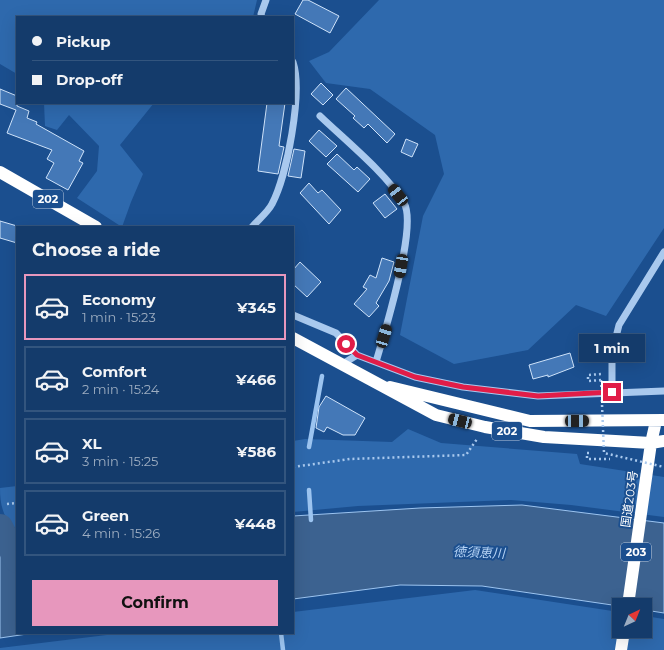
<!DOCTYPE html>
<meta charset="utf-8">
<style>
body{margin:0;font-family:Montserrat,"Noto Sans JP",sans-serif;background:#214673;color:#f1f3f6;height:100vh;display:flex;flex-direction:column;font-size:15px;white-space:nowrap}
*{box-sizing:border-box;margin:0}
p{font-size:13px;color:#9dadc1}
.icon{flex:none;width:22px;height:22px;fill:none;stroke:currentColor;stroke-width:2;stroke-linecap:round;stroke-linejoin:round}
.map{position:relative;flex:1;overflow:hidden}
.drawer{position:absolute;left:16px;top:226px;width:278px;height:408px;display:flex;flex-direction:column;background:#143b6b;border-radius:0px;box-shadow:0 4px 16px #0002,0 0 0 1px #33557e}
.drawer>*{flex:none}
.hud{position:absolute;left:16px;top:16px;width:278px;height:88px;border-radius:0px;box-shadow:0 4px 16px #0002,0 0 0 1px #33557e;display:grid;align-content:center;height:88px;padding:0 16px;background:#143b6b}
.needle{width:26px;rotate:43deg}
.buttons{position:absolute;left:612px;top:598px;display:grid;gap:8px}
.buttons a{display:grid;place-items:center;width:40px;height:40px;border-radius:0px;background:#143b6b;box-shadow:0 4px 16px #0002,0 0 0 1px #33557e;font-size:20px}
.end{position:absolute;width:18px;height:18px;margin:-9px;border:5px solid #e11d48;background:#fff;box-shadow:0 0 0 2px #fff}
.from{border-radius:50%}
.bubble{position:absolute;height:28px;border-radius:0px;background:#143b6b;box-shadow:0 4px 16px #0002,0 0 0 1px #33557e;font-size:13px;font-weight:700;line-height:28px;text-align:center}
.car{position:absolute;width:12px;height:24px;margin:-12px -6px;border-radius:5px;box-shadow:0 0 3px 1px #0007;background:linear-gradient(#222 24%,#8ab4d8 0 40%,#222 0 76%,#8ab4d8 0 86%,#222 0)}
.hud b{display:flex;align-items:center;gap:14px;height:38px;font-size:15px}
.hud b+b{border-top:1px solid #33557e}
.hud i{width:10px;height:10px;background:#f1f3f6}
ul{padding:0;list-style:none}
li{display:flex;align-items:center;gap:12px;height:66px;margin:0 8px 6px;padding:0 8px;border:2px solid #33557e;border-radius:0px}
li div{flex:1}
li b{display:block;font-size:15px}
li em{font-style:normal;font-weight:700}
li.selected{border-color:#e797bd}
li>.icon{width:36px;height:36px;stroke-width:1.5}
h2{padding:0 16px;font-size:18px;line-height:48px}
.action{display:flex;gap:8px;margin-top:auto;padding:8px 16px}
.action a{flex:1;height:46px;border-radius:0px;background:#e797bd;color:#111;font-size:16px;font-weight:700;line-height:46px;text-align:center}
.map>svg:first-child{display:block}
.green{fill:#2e69ad}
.water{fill:#3c6290;stroke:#9cc4f0}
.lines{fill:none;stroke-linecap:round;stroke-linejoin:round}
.stream{stroke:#9cc4f0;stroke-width:4.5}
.river{stroke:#3c6290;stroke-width:26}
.building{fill:#4478b7;stroke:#cfe3fa}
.path{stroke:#a9c9ee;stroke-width:2.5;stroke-dasharray:2 3;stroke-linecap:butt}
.minor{stroke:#a9c9ee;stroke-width:7}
.highway{stroke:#fff;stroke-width:12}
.path-bridge{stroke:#a9c9ee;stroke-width:2.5;stroke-dasharray:2 3;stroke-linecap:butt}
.route{stroke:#e11d48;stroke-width:5}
.labels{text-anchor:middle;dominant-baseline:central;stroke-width:4;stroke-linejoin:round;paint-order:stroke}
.shield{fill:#1b4f8f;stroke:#bbcadd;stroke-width:1}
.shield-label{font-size:11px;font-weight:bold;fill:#fff}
.street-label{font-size:12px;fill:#fff;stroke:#1b4f8f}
.water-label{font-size:13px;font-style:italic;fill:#b5d3f5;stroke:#1b4f8f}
</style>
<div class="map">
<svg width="664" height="650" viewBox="0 0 664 650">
<rect width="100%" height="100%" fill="#1b4f8f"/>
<path class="green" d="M0,0H257L253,17H17V74L0,64Z
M379,0H664V228L606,316L576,305L528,350L454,364L400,335L423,216L444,174L435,135L370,89L326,83L309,61L329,52Z
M44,103H154L120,145L143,174L131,202L122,227L77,198L97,171L99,146L69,115L57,130L45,126Z
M408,429L441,443L577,454L580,464L664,477V517L571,505L511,500L358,506L293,512V441L305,439L392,442Z
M17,486V529C3,519 0,505 0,488Z
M475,590L619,612V631H645V616L664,619V650H0V648L123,633H293V612Z"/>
<path class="water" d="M522,505L664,523V613L645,610V605L619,606L482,586L400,585L293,599V516L420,508Z
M17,548V633H34L0,638V551Z"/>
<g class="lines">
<path class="stream" d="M309,447L322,376
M309,490L311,520
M281,633L283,650"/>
<path class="river" d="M0,527L17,560"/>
</g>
<path class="building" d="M303,0H308L339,16L330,33L295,14Z
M321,83L333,95L323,105L311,94Z
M346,88L395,134L387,143L368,124L364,128L353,118L355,116L336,99Z
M0,89L17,96V106L29,111L27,118L37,122L36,124L84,151L79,161L83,163L68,190L46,178L54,163L47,159L52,150L7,133L16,110L0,104Z
M267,103H285L279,146L284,147L278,174L258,171Z
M319,130L337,146L326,157L309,141Z
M406,139L418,144L412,157L401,152Z
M294,149L305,151L301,178L288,176Z
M337,154L354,170L357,167L370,179L358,192L327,164Z
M309,183L318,193L322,190L341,210L329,224L300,193Z
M385,194L397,209L385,218L373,203Z
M0,221L17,226V243L0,238Z
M382,258L394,262L389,281L376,303L379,306L369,317L354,304L367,289L363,287L370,275L376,278Z
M300,262L321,282L307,297L293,284V270Z
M570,353L574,367L548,377V375L533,379L529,365Z
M326,396L365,418L355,435H343L327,427L324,432L316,428L319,407Z"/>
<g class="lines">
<path class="path" d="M601,380L588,381V375L602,374
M589,453H587V459H610
M293,467L350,459L466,455L477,439
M7,504L17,503"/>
<path class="minor" d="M262,17L261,14L266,0
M320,116C345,140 387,174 404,203C418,226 384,334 376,362
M252,227C258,220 268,212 272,204C287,176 303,92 293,62
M293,315L336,333L357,355
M341,365L357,355L415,377L463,387L538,396L664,391
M612,392V353L619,325L664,252"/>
<path class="highway" d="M0,172L96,227
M293,338L436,415L485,427L544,437L651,443L664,441
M390,387L530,421L664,420
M628,605L651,443L656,421
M621,650L624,631"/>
<path class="path-bridge" d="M601,380L604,453L664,467"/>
</g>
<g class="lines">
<path class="route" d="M346,344L357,355L415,377L463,387L538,396L612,392"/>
</g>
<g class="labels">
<g class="shield">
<rect x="33" y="190" width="30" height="18" rx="3"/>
<rect x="492" y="422" width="30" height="18" rx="3"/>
<rect x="621" y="543" width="30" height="18" rx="3"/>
</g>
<g class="shield-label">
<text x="48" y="199">202</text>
<text x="507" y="431">202</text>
<text x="636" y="552">203</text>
</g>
<g class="street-label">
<text transform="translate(629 499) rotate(-82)">国道203号</text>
</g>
<g class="water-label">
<text transform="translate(479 552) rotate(2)">徳須恵川</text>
</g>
</g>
</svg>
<div class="buttons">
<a><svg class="needle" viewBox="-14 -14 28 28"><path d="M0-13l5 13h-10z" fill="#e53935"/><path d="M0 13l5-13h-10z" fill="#9dadc1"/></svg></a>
</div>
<i class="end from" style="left:346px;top:344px"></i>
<i class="end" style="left:612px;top:392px"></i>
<div class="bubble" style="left:579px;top:334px;width:66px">1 min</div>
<i class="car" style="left:398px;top:195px;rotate:322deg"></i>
<i class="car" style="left:401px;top:266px;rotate:190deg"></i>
<i class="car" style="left:384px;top:336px;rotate:17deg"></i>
<i class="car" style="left:460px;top:421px;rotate:284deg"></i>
<i class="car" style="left:577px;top:421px;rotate:90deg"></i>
<div class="hud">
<b><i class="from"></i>Pickup</b>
<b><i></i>Drop-off</b>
</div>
<section class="drawer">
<h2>Choose a ride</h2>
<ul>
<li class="selected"><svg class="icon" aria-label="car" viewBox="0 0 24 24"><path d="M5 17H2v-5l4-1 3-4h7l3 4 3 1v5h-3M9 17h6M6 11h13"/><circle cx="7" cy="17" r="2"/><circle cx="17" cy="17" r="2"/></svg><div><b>Economy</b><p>1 min · 15:23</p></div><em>¥345</em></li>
<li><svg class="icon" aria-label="car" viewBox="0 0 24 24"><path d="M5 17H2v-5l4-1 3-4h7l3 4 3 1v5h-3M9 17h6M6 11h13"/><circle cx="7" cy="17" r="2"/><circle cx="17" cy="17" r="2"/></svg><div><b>Comfort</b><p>2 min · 15:24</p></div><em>¥466</em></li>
<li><svg class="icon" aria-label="car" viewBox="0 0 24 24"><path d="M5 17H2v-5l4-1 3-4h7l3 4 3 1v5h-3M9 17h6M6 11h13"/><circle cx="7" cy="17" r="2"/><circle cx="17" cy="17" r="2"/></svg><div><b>XL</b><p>3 min · 15:25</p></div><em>¥586</em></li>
<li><svg class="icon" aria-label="car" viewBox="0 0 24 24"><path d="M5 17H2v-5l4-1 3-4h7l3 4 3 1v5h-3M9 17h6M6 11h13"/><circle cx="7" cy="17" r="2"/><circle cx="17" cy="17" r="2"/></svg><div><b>Green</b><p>4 min · 15:26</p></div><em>¥448</em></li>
</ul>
<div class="action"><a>Confirm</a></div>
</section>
</div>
